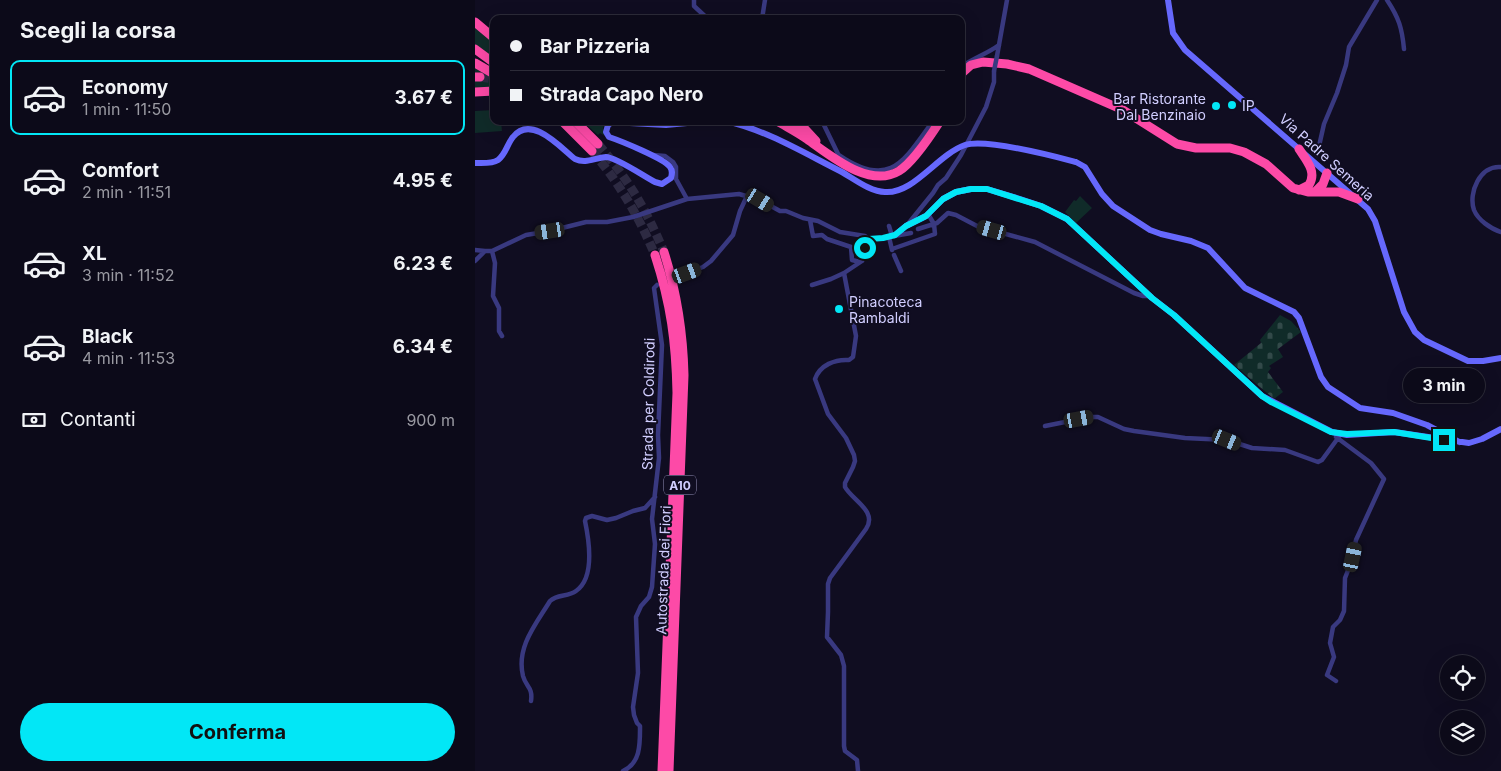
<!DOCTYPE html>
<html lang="it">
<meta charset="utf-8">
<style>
body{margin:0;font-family:Inter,sans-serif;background:#151322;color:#f1f3f6;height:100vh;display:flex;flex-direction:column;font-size:19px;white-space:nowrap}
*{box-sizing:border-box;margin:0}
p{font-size:16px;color:#9a9aa2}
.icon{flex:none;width:28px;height:28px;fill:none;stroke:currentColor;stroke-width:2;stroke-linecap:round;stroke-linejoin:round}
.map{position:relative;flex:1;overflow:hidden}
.sheet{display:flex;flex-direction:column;background:#0c0a19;width:475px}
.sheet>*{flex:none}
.hud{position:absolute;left:15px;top:15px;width:475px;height:110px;border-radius:10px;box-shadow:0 5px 20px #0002,0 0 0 1px #2c2b38;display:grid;align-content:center;height:110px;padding:0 20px;background:#0c0a19}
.buttons{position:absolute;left:965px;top:655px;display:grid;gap:10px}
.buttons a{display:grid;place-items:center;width:45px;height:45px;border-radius:50%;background:#0c0a19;box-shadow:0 5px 20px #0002,0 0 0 1px #2c2b38;font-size:25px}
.end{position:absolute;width:22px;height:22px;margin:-11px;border:6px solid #02e7f6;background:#111;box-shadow:0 0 0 2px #111}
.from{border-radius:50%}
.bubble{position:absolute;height:35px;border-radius:18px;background:#0c0a19;box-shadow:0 5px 20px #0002,0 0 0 1px #2c2b38;font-size:16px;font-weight:700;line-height:35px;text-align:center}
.car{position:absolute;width:15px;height:30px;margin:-15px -8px;border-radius:6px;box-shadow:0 0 4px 1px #0007;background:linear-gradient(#222 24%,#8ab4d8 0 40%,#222 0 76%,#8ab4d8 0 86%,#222 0)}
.hud b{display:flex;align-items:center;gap:18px;height:48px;font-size:19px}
.hud b+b{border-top:1px solid #2c2b38}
.hud i{width:12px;height:12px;background:#f1f3f6}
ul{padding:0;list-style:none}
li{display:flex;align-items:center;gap:15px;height:75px;margin:0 10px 8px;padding:0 10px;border:2px solid transparent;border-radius:10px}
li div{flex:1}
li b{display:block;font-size:19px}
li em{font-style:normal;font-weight:700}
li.on{border-color:#02e7f6}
li>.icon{width:45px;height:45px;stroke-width:1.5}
h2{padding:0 20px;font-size:22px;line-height:60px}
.pay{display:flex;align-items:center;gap:12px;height:55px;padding:0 20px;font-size:19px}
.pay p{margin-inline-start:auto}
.button{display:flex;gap:10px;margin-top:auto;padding:10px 20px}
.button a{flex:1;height:58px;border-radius:30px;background:#02e7f6;color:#111;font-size:20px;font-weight:700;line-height:58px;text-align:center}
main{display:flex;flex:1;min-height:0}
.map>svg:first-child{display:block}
.grass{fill:#102b29}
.cemetery{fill:url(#cemetery-stones)}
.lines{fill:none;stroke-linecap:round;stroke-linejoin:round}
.highway-tunnel{stroke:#2d2a42;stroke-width:9;stroke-dasharray:9 4.5;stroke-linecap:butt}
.street{stroke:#393980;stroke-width:4.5}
.secondary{stroke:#6668fd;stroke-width:6}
.highway{stroke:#fd4aa7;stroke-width:9}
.street-bridge{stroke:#393980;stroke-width:4.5}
.route{stroke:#02e7f6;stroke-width:6}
.poi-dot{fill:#02e7f6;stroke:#100d21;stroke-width:2}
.labels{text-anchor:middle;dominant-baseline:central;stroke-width:4;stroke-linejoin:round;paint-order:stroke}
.shield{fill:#100d21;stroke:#9794bc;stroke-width:1}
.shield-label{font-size:12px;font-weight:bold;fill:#d1ceff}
.poi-label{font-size:14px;fill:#d1ceff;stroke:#100d21;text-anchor:start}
.street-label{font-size:14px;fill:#d1ceff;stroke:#100d21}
</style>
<main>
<section class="sheet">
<h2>Scegli la corsa</h2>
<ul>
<li class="on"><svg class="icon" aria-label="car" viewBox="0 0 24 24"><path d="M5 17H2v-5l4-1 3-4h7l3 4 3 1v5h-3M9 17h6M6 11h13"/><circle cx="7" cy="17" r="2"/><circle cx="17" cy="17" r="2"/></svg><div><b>Economy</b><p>1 min · 11:50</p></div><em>3.67 €</em></li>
<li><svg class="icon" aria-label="car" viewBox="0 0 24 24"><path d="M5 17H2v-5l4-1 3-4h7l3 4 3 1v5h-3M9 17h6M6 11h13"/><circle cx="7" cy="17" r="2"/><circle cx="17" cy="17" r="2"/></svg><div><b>Comfort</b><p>2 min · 11:51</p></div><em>4.95 €</em></li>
<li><svg class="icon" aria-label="car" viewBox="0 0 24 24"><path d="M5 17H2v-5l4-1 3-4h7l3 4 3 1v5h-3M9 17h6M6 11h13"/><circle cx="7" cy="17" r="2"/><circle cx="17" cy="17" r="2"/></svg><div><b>XL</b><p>3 min · 11:52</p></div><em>6.23 €</em></li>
<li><svg class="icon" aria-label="car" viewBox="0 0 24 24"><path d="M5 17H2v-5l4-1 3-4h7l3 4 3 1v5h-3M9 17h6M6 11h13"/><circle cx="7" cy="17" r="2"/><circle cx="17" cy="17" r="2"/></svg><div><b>Black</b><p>4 min · 11:53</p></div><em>6.34 €</em></li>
</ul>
<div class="pay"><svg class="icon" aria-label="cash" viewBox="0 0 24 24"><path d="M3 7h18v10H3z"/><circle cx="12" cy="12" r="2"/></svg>Contanti<p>900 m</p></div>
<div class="button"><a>Conferma</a></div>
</section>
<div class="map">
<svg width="1026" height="771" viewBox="0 0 1026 771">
<defs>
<pattern id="cemetery-stones" width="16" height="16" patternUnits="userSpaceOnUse" patternTransform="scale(1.25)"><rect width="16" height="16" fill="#102b29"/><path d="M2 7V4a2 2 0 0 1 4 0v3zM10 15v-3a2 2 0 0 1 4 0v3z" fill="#324949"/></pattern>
</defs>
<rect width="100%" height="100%" fill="#100d21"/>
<path class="grass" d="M0,26L19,42V57L0,45Z
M0,68L19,79V88L0,89Z
M19,110V121H26L27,131L0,133V111Z
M107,121H131L128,128L130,136L125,133L123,135Z
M605,196L617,208L601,223L590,212L599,200L601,201Z"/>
<path class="cemetery" d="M805,315L816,321L826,332L803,349L808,357L794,366L796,368L793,372L808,392L799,399L759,365L786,343L785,340Z"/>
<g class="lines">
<path class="highway-tunnel" d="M5,77L19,79
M123,144C153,179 171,209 189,252
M117,151C145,184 163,215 180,255"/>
<path class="street" d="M219,0V6L233,19
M912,0C924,18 927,28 929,49
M287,19L290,0
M522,56L532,0
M486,67C498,58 512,54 524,45
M347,121L364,156
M178,155L190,156L198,162L201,167V179L212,199
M364,155C415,190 429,161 458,121
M842,155L849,124L862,93L871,65L874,47L902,0
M1026,167C1005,165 993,193 999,210C1003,220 1016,229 1026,232
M335,220L338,236L347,235L352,239L376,247L377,260L385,262
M433,224L458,193L463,185L471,178L486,155L511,107L519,82V71
M414,226L417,236
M443,229L462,223L473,213L481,215L502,226L560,242L659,293L668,296H675
M414,237L417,250
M417,249L460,234L459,224L453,214
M0,250L10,251
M17,251L20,263L18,296L24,308V331L27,336
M389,255L391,244L394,239
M419,255L426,271
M0,261L10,251H17L51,235L75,231L111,222H132L158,217L212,199L264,194L285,200L305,211H311L328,218L343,221L365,232L390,236L394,239L408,238L436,233
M369,273L381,336L378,357L374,360C360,359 345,365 340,379L353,414L371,438L379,455L380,461L378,467L370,483V487C377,500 403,511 391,529L355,578L353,584V612L352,637L366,655L369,666V746L370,751L382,760L383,771
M203,274L212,273L228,267L236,261L258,235L265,211L272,196
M337,285L356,279L369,273L387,261
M570,426L615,417H623L649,429L659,431L710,438L752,440L777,448L810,450L843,462L847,460L866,434
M861,681L852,675L859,657L855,643L858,627L865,620L869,611L870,578L876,563L881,540L909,479L896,463L861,437
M56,701C58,687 51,687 48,676C41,647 61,624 75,601C82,594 93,597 101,591C120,578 114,540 110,521L111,518L117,516L132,520L141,518L158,511L170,508L180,497
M148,771C166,763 165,743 165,726L162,723L159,715L158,707L163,673L161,617L166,606L174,597L177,587L180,544L177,519L184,458L183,435L187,345L179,288L182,285"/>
<path class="secondary" d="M693,0L698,33L710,50L893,209L900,221L929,312L940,332L949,340L993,361H1008L1026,358
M251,121C291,130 329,153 365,171C378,178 395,192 410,192C439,194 462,155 490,145C511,138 578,156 601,162L610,167L627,194L638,206L675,230L686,234L716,241L733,248L770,288L819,312L824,318L846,377L853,387L885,408L918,413L952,425L984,442
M0,163C7,163 17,164 23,160C31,154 32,144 38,137C56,114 85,147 100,159C111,164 119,158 131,157C141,157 170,177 180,182L187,184L196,178C197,174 198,171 195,167C190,159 146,141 134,137L131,132L133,125L137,122L191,125L233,121
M420,235L431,226L451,216L468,199L481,192L496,189H512L545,199L566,206L592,219L677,298L699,315L787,396L857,432L872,435L919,432L994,443L1007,439L1026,429"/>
<path class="highway" d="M0,22L19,38
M0,49L19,63
M0,63L19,74
M486,74L496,65L508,62L532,64L554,69L648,110L702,144L721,148H755L769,152L791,164L818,188L833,192H864L883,199
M0,77H5
M0,92L19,91
M87,121L117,151
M100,121L123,144
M302,121C312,127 322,132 332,139C355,155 394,189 424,171C437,163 456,135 465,121
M319,121L329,128L341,141
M824,190L834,185C842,172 832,161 824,149
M841,191L848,184L852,173
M189,252C202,293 208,332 209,375L194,771
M180,255C196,304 201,342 202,393L187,771"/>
<path class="street-bridge" d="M519,71L522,56"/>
</g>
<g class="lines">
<path class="route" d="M390,248L394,239L408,238L420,235L431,226L451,216L468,199L481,192L496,189H512L566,206L592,219L677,298L699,315L787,396L796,402L856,432L872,434L919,432L969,440"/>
</g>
<g class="poi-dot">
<circle cx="757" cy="105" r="5"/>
<circle cx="741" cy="106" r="5"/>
<circle cx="364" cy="309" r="5"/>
</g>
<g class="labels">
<rect class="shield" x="189" y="475.5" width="32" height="19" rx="4"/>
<g class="shield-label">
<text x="205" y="485">A10</text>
</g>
<g class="poi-label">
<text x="731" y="98" text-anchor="end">Bar Ristorante<tspan x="731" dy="16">Dal Benzinaio</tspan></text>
<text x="767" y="105">IP</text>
<text x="374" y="301">Pinacoteca<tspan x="374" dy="16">Rambaldi</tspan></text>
</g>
<g class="street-label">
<text transform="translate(852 157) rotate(42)">Via Padre Semeria</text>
<text transform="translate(173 404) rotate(-89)">Strada per Coldirodi</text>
<text transform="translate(188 570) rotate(-88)">Autostrada dei Fiori</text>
</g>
</g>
</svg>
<div class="buttons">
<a><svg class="icon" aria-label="locate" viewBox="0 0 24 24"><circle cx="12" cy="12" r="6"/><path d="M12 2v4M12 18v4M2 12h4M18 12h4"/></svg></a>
<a><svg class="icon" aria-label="layers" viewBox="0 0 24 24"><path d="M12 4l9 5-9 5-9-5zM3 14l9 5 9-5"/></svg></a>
</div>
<i class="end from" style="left:390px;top:248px"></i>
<i class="end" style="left:969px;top:440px"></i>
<div class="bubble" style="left:928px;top:368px;width:82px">3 min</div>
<i class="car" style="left:285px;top:200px;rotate:121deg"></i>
<i class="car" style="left:517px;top:230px;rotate:286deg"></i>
<i class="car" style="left:75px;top:231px;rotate:261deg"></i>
<i class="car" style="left:212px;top:273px;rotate:70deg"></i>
<i class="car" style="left:604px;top:419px;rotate:80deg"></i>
<i class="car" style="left:752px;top:440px;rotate:112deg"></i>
<i class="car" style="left:878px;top:557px;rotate:12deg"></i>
<div class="hud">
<b><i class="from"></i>Bar Pizzeria</b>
<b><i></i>Strada Capo Nero</b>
</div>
</div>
</main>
